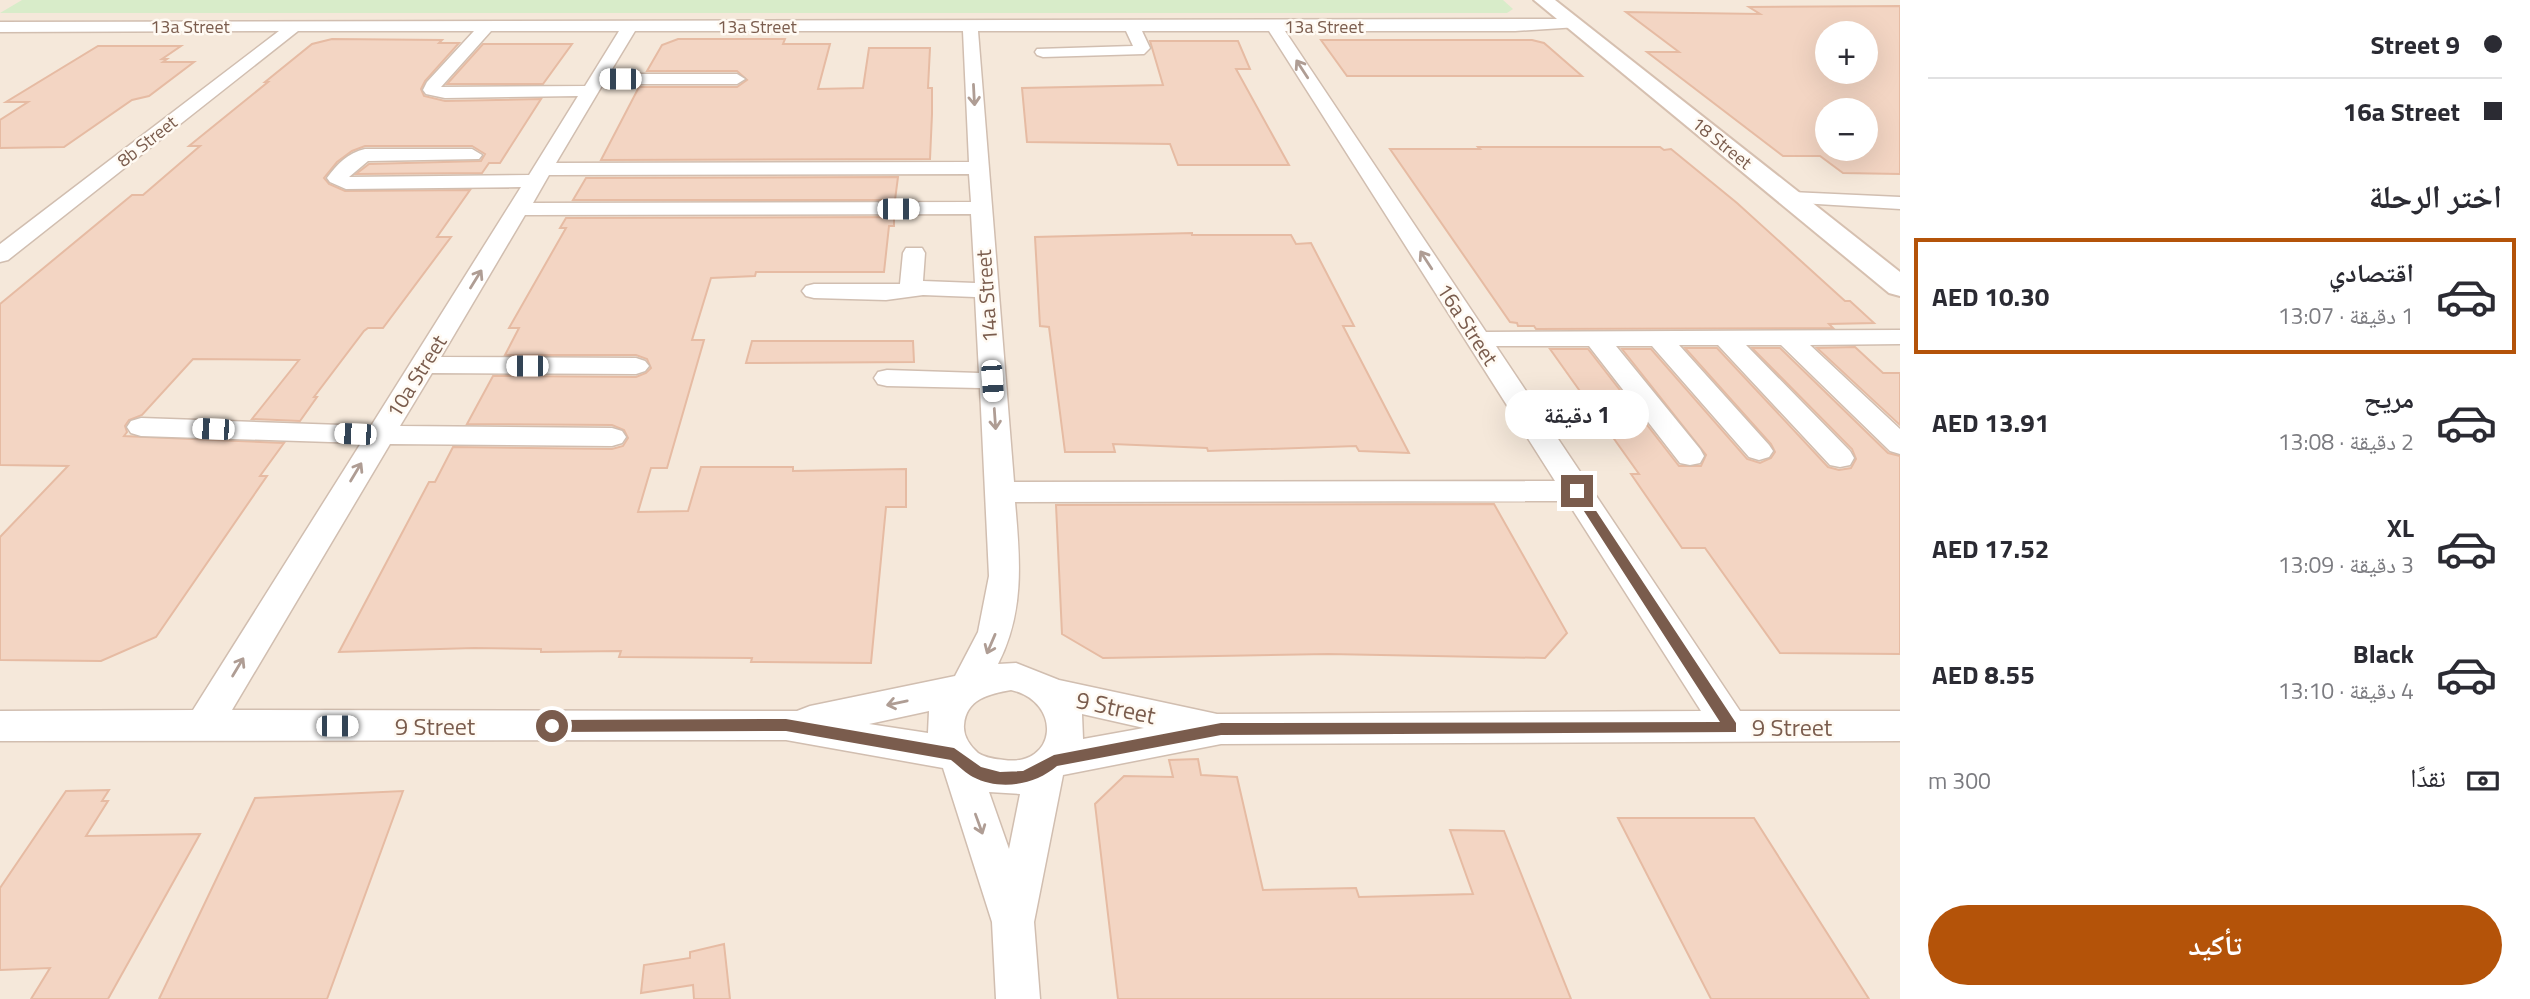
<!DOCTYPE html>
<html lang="ar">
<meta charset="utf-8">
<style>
body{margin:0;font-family:"Titillium Web","Noto Naskh Arabic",sans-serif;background:#f7f7f7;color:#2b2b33;direction:rtl;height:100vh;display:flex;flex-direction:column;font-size:26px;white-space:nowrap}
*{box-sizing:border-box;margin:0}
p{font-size:23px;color:#7c7c81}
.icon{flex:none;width:38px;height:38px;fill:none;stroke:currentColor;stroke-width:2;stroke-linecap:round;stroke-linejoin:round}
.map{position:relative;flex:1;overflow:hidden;direction:ltr}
.panel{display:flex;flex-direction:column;background:#fff;width:630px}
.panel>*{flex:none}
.banner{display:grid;align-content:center;height:154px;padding:0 28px;background:#fff}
.buttons{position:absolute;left:1815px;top:21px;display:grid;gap:14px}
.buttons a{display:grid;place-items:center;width:63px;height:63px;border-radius:50%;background:#fff;box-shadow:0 7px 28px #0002;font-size:35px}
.end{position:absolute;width:32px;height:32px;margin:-16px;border:9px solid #7a5c4d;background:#fff;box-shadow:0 0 0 4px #fff}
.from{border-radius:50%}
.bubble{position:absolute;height:49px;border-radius:24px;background:#fff;box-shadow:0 7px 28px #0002;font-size:23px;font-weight:700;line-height:49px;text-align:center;direction:rtl}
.car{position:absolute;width:21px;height:42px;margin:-21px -10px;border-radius:9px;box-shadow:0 0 5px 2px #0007;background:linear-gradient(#fff 24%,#345 0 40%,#fff 0 76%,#345 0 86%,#fff 0)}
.banner b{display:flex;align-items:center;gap:24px;height:66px;font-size:26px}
.banner b+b{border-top:2px solid #e1e1e2}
.banner i{width:18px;height:18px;background:#2b2b33}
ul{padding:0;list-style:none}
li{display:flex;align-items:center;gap:21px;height:116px;margin:0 14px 10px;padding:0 14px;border:4px solid transparent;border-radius:0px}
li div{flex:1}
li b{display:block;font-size:26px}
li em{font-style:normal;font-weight:700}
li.active{border-color:#b45309}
li>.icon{width:63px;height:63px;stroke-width:1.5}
h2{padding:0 28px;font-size:32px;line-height:84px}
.pay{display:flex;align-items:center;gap:18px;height:77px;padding:0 28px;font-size:26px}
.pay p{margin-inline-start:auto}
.button{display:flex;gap:14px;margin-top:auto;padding:14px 28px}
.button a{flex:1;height:80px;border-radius:42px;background:#b45309;color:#fff;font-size:28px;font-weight:700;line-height:80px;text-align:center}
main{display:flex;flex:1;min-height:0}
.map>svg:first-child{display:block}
.residential{fill:#f5e8da;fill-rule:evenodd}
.green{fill:#d8ecc9}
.building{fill:#f3d5c3;stroke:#e6bba3;stroke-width:2;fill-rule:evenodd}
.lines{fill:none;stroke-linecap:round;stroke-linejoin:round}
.street-casing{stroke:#d1beb0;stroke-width:3}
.secondary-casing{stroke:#d6c0b0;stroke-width:4}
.street{fill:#fff;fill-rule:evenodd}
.secondary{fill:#fff;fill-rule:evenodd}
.oneway{stroke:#af9d94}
.route{fill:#7a5c4d}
.labels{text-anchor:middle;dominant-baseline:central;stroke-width:5;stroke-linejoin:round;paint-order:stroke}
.far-street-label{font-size:18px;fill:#7a5c4d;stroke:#fffaf3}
.street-label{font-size:21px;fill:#7a5c4d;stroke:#fffaf3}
.near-street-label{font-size:24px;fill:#7a5c4d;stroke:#fffaf3}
</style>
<main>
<section class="panel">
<div class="banner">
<b><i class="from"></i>9 Street</b>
<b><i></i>16a Street</b>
</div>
<h2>اختر الرحلة</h2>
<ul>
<li class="active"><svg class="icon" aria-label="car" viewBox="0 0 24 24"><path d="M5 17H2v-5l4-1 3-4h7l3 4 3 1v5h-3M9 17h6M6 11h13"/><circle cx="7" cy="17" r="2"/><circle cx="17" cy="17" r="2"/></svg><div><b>اقتصادي</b><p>1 دقيقة · 13:07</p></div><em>AED 10.30</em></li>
<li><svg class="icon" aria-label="car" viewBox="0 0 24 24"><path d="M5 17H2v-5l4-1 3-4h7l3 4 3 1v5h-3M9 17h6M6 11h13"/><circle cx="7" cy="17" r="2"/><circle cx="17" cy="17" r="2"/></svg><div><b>مريح</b><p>2 دقيقة · 13:08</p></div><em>AED 13.91</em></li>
<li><svg class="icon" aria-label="car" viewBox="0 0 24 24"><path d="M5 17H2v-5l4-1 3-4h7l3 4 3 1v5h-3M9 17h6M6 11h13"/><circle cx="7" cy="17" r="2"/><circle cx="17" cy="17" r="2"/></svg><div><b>XL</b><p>3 دقيقة · 13:09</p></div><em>AED 17.52</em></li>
<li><svg class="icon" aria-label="car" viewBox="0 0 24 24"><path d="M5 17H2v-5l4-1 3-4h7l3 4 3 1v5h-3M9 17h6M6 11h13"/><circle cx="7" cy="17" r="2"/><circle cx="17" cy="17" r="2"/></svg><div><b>Black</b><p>4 دقيقة · 13:10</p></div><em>AED 8.55</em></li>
</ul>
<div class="pay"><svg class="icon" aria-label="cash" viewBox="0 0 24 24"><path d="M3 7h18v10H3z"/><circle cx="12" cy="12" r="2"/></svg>نقدًا<p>300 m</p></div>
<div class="button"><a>تأكيد</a></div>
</section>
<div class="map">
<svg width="1900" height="999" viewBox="0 0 1900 999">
<rect width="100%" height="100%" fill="#fdf6ec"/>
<path class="residential" d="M0,0H1900V999H0ZM1827,33H1866V72H1827ZM1827,110H1866V149H1827Z"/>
<path class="green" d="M22,0H1503L1513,9L1507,13H0Z"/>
<path class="building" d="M1900,6V174L1843,173L1820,156H1783L1647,52H1679L1626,12L1760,14L1749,7ZM1827,33H1866V72H1827ZM1827,110H1866V149H1827Z
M332,39L442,40L439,43H459L425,81L421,89L424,96L445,101L541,99L500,163H489L482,173L356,174L369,164L481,161L485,154L472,146H365L352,151L337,162L324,178L329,184L345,191L470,190L437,237H451L383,328H368L364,331L314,397H317L300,421L252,419L299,360L193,359L142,415L129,420L125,426L127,432L124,436L284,443L260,476H267L156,637L101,661L0,660V537L68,466L0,465V304L132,195H143L200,146H189L268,82H265L312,44Z
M678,39H785L783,44H830L818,89L863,88L869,48H930L928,88H932V114L930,159L601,160L639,87H737L747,80L737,71H647L662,45Z
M1321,40H1532L1544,43L1582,76H1347Z
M1150,41H1238L1250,69H1236L1289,165H1178L1170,144L1027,142L1022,88L1163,85Z
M483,44H572L543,84H447Z
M98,46H181L162,59H167L163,62H194L149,96L132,100L64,147L0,148V120L28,102H6Z
M1478,147H1660L1664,150L1671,149L1737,203L1845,301H1850L1874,323L1829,324L1833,328L1536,329L1534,326H1518L1517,323L1510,322L1390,149H1480Z
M898,177L895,200H573L586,178Z
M894,217V226H889L884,272H756L755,276L711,278L692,340H704L667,468H651L638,512L688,511L701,467H793V471L906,469V507H886L871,663L751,662L752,658L619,657L621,651L541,652V649L474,648L339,652L429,482H435L453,447L612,449L623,446L628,438L624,430L612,425L467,424L493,376L636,377L646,373L651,368L647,359L636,355H505L519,328H509L566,228H560L566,218Z
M1192,233V235H1291L1296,244L1311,243L1354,326H1343L1409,453L1359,451L1356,446L1208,451L1207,448L1113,444L1115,452H1065L1049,327L1040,326L1035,237Z
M752,341H913L914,362L746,363Z
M1855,347L1883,373H1900V425L1817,348Z
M1685,348H1717L1828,467L1839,470L1851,468L1856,459L1852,449L1752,348H1780L1888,453L1900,456V654L1780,653L1705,548H1682L1631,474H1639L1550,349H1588L1679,466H1701L1706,455L1622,349H1651L1747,459L1760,463L1771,458L1775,452L1771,444Z
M1494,504L1567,633L1545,658L1328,654L1103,658L1062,634L1056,505Z
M1198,759L1201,775L1237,777L1263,890L1356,888L1359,897L1473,894L1450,830L1504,831L1571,999H1118L1095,804L1124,776L1173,777L1169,760Z
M109,790L102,801H108L86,836L200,834L108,999H31L50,968L0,970V888L66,791Z
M403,791L327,999H159L255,798Z
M1618,818H1754L1869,999H1711Z
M724,944L730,999H694L693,985L641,993L644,965L690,958V952Z"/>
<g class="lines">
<g class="street-casing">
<path id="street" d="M1573,19L1578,21L1581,24L1578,27L1515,31H1285L1486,332L1900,330V344L1810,345L1900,429V454L1890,451L1781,345H1746L1850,451L1854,458L1850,465L1840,467L1830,465L1718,345H1679L1769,445L1773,451L1769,457L1759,460L1749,457L1652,346H1616L1700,449L1704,456L1700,463L1690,465L1680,463L1589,346H1496L1740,711H1900V741L1221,744L1063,775L1034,922L1040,999H996L992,922L943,768L786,740L0,741V711L193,710L361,443L141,436L131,433L127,427L131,421L141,418L371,426L521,187L346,189L330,182L327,178C337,164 348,153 365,149H472L482,155L479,159L368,161L349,177L529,175L578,96L445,98L426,94L423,90L427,82L474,31H298L8,260L0,262V244L279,31L0,32V22ZM491,31H619L585,86L441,87ZM635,31H963L969,162L556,163L603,84H737L745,79L737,74H609ZM978,31H1126L1133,46L1037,49L1035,52L1037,55L1043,57L1144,54L1150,48L1142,31H1269L1555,481L1014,482ZM969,174L971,202L533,203L549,175ZM971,214L975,283L923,281L925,253L922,248H906L903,253L900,284H814L806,286L802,291L806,296L814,298L886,300L923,295L975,297L979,373L887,370L878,372L874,378L878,384L887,386L980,388L989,576L978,632L955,676L810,706L797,711L232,710L390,444L612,446L622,443L626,437L622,431L612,428L400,426L432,373L636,374L645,371L649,366L645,361L636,358L441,357L525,215ZM1567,501L1701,711L1217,714L1059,680L1016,663L998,664C1025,611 1020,559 1015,502ZM1011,690C1063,702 1057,767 1004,760C995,759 986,758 978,753C970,746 963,736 964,725C966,699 989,694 1011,690ZM929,711L928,733L869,724ZM1082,714L1144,728L1083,739ZM989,792L1020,794L1009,849Z
M1791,192L1900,197V209L1784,202L1781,198L1784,194Z"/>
</g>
<g class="secondary-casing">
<path id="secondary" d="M1534,0H1555L1900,272V296L1889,293Z"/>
</g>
<use href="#street" class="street"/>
<use href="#secondary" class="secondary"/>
</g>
<defs><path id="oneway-shaft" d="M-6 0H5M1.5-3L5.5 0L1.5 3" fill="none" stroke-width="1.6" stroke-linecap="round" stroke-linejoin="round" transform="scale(1.75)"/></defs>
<g class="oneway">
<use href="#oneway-shaft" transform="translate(1302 69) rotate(-123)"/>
<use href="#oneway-shaft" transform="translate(974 95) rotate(87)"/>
<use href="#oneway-shaft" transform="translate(1426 260) rotate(-123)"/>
<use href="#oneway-shaft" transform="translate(476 279) rotate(-58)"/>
<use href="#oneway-shaft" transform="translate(995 419) rotate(86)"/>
<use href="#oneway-shaft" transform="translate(356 472) rotate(-59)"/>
<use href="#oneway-shaft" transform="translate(991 644) rotate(113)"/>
<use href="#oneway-shaft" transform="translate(238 667) rotate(-59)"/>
<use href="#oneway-shaft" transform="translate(897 703) rotate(168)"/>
<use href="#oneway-shaft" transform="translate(979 824) rotate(70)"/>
</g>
<path class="route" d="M1577,487L1581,488L1736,723V732L1221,735L1057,766C1035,785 1000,791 973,777C965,773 958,765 951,760L786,731L552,732L545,726L552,720L786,719L954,748L981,767L1000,772L1023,771L1054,755L1221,723L1720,722L1571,491Z"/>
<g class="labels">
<g class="far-street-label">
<text x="190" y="26">13a Street</text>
<text x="757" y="26">13a Street</text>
<text x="1324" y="26">13a Street</text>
<text transform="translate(147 141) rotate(-38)">8b Street</text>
<text transform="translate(1722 143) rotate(39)">18 Street</text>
</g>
<g class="street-label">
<text transform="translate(986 296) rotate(-94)">14a Street</text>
<text transform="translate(1468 324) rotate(57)">16a Street</text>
<text transform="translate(416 376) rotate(-58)">10a Street</text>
</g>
<g class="near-street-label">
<text transform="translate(1116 707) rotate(12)">9 Street</text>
<text x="435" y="726">9 Street</text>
<text x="1792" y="727">9 Street</text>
</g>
</g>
</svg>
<div class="buttons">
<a>+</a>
<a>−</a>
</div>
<i class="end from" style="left:552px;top:726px"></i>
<i class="end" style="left:1577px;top:491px"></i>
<div class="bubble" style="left:1505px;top:390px;width:144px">1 دقيقة</div>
<i class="car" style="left:620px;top:79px;rotate:270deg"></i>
<i class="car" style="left:898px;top:209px;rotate:90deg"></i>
<i class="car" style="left:527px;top:366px;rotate:270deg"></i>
<i class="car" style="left:992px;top:381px;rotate:176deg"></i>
<i class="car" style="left:213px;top:429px;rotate:272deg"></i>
<i class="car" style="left:355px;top:434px;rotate:272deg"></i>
<i class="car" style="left:337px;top:726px;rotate:90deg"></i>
</div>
</main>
